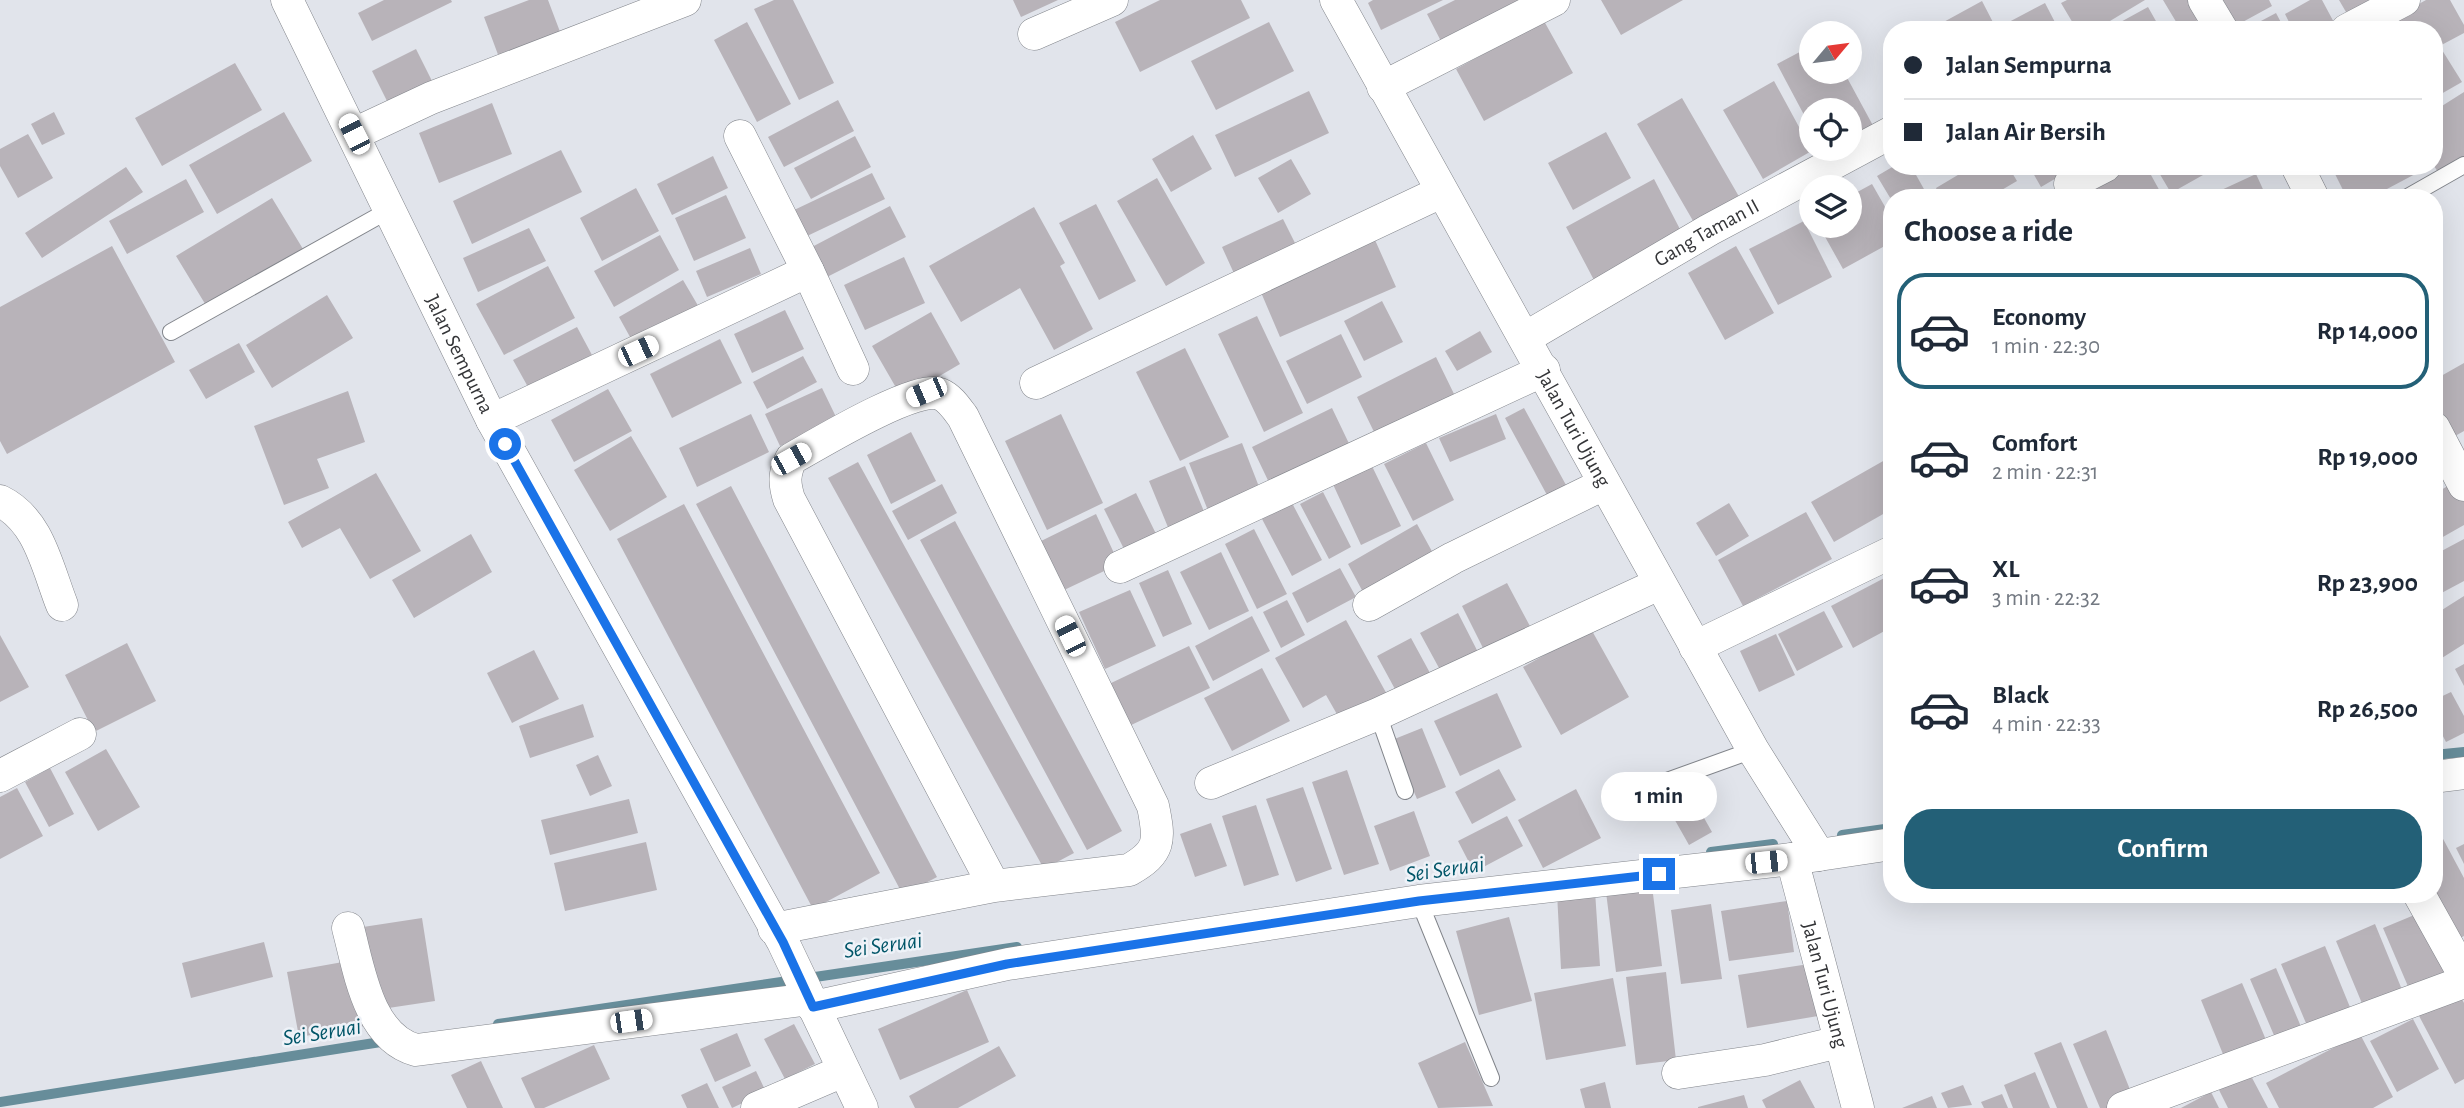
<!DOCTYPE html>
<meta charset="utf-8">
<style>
body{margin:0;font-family:"Alegreya Sans",sans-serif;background:#f2f2f3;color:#1f2937;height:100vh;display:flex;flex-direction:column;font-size:26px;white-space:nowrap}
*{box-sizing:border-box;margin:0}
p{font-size:23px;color:#747a83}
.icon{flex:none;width:38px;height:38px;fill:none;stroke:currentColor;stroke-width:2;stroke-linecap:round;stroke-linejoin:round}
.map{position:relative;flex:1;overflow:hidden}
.side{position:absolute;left:1883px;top:189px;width:560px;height:714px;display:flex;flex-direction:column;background:#fff;border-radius:28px;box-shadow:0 7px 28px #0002}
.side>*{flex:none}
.hud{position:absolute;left:1883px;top:21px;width:560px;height:154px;border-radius:28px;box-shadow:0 7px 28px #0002;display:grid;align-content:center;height:154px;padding:0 21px;background:#fff}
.needle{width:46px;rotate:61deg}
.tools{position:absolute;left:1799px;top:21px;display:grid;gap:14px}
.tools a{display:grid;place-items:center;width:63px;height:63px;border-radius:50%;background:#fff;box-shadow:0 7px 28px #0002;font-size:35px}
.end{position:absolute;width:32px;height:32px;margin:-16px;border:9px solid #1a73e8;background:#fff;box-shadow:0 0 0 4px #fff}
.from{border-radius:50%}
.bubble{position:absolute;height:49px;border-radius:24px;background:#fff;box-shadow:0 7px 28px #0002;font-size:23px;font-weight:700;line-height:49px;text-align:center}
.car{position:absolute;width:21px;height:42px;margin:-21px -10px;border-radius:9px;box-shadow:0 0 5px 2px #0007;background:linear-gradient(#fff 24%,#345 0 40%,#fff 0 76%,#345 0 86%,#fff 0)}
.hud b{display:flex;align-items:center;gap:24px;height:66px;font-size:26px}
.hud b+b{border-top:2px solid #e0e1e3}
.hud i{width:18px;height:18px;background:#1f2937}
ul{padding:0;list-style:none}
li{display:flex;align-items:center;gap:21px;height:116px;margin:0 14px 10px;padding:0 7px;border:4px solid transparent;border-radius:28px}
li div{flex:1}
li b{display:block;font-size:26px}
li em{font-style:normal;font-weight:700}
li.selected{border-color:#236077}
li>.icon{width:63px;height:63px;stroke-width:1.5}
h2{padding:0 21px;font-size:32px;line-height:84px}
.action{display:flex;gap:14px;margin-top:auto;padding:14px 21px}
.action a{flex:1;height:80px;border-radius:28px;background:#236077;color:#fff;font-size:28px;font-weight:700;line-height:80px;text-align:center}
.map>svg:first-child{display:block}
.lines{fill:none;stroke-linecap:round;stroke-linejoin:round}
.stream{stroke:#678d9a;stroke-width:10}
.building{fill:#b8b3b9}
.lane-casing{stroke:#82858b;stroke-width:18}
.street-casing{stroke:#82858b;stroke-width:33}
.lane{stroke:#fff;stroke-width:16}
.street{stroke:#fff;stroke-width:32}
.route{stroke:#1a73e8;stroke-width:9}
.labels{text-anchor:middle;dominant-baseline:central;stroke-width:5;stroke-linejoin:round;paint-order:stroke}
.street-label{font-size:21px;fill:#343538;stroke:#eef2f8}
.water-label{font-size:23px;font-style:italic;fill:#005568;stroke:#eef2f8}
</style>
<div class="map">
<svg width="2464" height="1108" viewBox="0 0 2464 1108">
<rect width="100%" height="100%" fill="#e1e4eb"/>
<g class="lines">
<path class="stream" d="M2434,755L2464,752
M1842,835L1892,828
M1711,852L1773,844
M498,1024L1017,947
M0,1102L387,1041"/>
</g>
<path class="building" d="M384,0H451L452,2L372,41L358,13Z
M529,0H548L565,45L503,68L484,17Z
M774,0H793L834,83L799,100L754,9Z
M1013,0H1058L1021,17Z
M1160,0H1241L1250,18L1140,72L1115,22Z
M1373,0H1443L1381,30L1368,3Z
M1455,0H1518L1522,8L1444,47L1427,14Z
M1601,0H1683L1621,35Z
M2067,0H2145L2095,30H2077L2061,3Z
M2163,0H2191L2201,18L2181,30Z
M2210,0H2269L2272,6L2228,30Z
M2310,0H2322L2337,28L2293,30L2285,14Z
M2339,0H2392L2353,24Z
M2426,0H2450L2464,25V33L2434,49V30H2372Z
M1982,1L1997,30H1943L1940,24Z
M2045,3L2059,30H2010L2007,23Z
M2148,7L2161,30H2106Z
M2276,13L2285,30H2244Z
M1544,21L1573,73L1484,121L1456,69Z
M747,22L791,104L757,122L714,40Z
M1269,22L1294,71L1216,110L1191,61Z
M1811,46V72H1844L1877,133L1850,148V110H1811V128L1777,64Z
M416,49L432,81L388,103L372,71Z
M2442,50L2462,82L2434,98V55Z
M235,63L262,110L162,166L135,118Z
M1774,81L1811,149H1815L1763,179L1723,110Z
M1309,91L1329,133L1235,177L1215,135Z
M2464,92V156L2438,172L2434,166V111Z
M1682,98L1741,200L1696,226L1637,124Z
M838,100L854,131L784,167L768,137Z
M492,103L512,154L439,183L419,133Z
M54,112L65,134L42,145L31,124Z
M284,112L312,161L217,214L189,165Z
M1606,132L1631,178L1573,210L1548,163Z
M28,134L53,178L18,198L0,166V149Z
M1193,135L1212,169L1171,192L1152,159Z
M855,136L871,167L811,199L794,168Z
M561,150L582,192L472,244L453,201Z
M713,156L728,188L672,215L657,184Z
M1291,159L1311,194L1278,213L1258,178Z
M1894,166H1911L1929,198H1892V201L1877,176Z
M1973,166H2008L2017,181L1988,198H1941L1936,188Z
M2029,166H2077L2041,187Z
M2135,166H2146L2162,195L2157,198H2077Z
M2155,166H2219L2171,193Z
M2340,166H2416L2419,172L2370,198H2347L2333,170Z
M126,167L143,192L42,258L25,233Z
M872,173L885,199L805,237L792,211Z
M2256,174L2267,198H2204Z
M1157,178L1205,263L1166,286L1117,201Z
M186,179L204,212L127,254L109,221Z
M1654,179L1683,235L1595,282L1566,227Z
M1872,184L1892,219V242L1843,269L1819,226H1850V196Z
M636,188L659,231L602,261L580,218Z
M726,195L746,238L694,261L675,218Z
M272,198L303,249L207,307L176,256Z
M1096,204L1136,281L1099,300L1059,223Z
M890,206L906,237L825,278L810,248Z
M1034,207L1065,263L1060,266L1093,329L1054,350L1020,288L961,322L929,266Z
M1283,219L1299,251L1237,280L1222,247Z
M1804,221L1832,277L1778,305L1749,249Z
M529,228L546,261L478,292L463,258Z
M660,235L679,270L614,307L594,271Z
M1375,240L1396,287L1280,337L1260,290Z
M112,246L175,362L7,454L0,441V307Z
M1736,246L1774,313L1725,340L1688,273Z
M750,248L761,274L707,297L696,271Z
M904,257L925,303L865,330L844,285Z
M548,266L575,318L504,355L476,304Z
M683,280L700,309L635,346L619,317Z
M327,295L353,338L272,388L246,345Z
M1382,301L1403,342L1364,361L1344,321Z
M785,310L804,349L752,373L734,334Z
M931,312L960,364L902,398L872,346Z
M1257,316L1303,413L1264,432L1218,334Z
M577,327L592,355L528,387L513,360Z
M1480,331L1492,352L1457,371L1445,351Z
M1341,334L1362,377L1307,404L1286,361Z
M720,339L742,383L672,418L650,374Z
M239,343L255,372L206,399L189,370Z
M1185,348L1229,437L1180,461L1136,372Z
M803,356L817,382L767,409L753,382Z
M1436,357L1455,396L1376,436L1357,397Z
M2464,363V431L2455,436L2434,397V380Z
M822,388L837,419L780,446L765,414Z
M608,389L632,431L574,462L551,420Z
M348,391L365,442L317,459L329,488L284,505L254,426Z
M1332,408L1354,454L1274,493L1252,447Z
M1524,408L1566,485L1547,495L1505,418Z
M751,414L769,452L697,487L679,448Z
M1061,414L1103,503L1047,530L1005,441Z
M1496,414L1506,439L1450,462L1439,438Z
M911,432L936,481L891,504L867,455Z
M631,436L667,497L610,531L574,470Z
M1242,443L1263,497L1211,518L1189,463Z
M1426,443L1454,500L1413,521L1384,464Z
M1892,456V509L1834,542L1811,502Z
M858,462L1074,853L1044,869L828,478Z
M1370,462L1401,526L1361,545L1331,480Z
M1185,466L1208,521L1172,537L1149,481Z
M376,473L421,551L370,579L340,528L302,548L288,522Z
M2453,483L2464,502V525L2434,542V494Z
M942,484L957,513L908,540L892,511Z
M731,486L937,877L903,895L696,504Z
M1323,492L1351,547L1329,559L1300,504Z
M1136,493L1160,542L1128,557L1104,509Z
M1292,503L1322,560L1292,576L1262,519Z
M1729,503L1749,536L1716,556L1696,523Z
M684,504L880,873L813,909L617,539Z
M1806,512L1832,559L1743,606L1718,560Z
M1096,514L1119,564L1062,591L1039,542Z
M955,521L1122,831L1087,850L920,540Z
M1417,524L1434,555L1364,594L1348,564Z
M1254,529L1287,594L1257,609L1225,544Z
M471,534L492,572L414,618L392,580Z
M2464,539V581L2434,597V555Z
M1221,552L1249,611L1209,630L1180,572Z
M1340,568L1356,597L1307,623L1292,593Z
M1168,570L1192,624L1163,637L1139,583Z
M1892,574V627L1853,648L1831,606Z
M1507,583L1531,628L1485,652L1462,606Z
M1130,590L1156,646L1105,669L1079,612Z
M2464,596V644L2434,663V615Z
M1287,600L1305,635L1281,648L1263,612Z
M1824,611L1843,647L1797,671L1778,634Z
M1458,613L1482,660L1445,679L1420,633Z
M1252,616L1270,651L1213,681L1195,646Z
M1346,620L1389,698L1342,723L1326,695L1303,708L1275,658Z
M1591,629L1629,697L1561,735L1523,667Z
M1776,634L1795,675L1759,692L1740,651Z
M0,635L29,687L0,702Z
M1411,638L1436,684L1402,702L1377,656Z
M127,643L156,701L94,732L65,675Z
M1189,646L1210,688L1129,726L1109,684Z
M534,650L559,699L512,723L487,673Z
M2464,664V686L2455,669Z
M1262,668L1290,721L1232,751L1204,698Z
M2451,692L2464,716V733L2446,742L2434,719V700Z
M1497,693L1522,747L1460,776L1434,721Z
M583,704L594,737L530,758L519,726Z
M1422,728L1446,787L1417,799L1392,740Z
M106,749L140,807L98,831L65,772Z
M598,755L612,786L590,796L576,765Z
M50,768L74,814L49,827L25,782Z
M1499,769L1516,800L1472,824L1455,792Z
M1347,770L1379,864L1344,875L1312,782Z
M1303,787L1332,869L1296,882L1266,799Z
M17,788L43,836L0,859V797Z
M1576,789L1601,838L1543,868L1518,820Z
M629,799L638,833L550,855L541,820Z
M1695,802L1712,832L1689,845L1672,815Z
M1256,805L1279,875L1244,886L1222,816Z
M1414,811L1430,856L1390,871L1374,826Z
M1507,816L1523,846L1474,872L1458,841Z
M2434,822L2464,878V936L2458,939L2434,895Z
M1211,823L1227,866L1195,877L1180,834Z
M646,842L657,890L565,911L554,863Z
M2464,844V864L2456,848Z
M1652,886L1662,966L1616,972L1606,892Z
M1595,891L1600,966L1561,969L1557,893Z
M1787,901L1794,952L1729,961L1721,911Z
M1711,904L1722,979L1681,984L1671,910Z
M2424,911L2450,975L2410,991L2383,928Z
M1509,917L1532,1001L1479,1015L1456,931Z
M422,918L435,1001L375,1010L363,927Z
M2375,924L2405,997L2366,1013L2336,941Z
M264,942L273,977L191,998L182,963Z
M2325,946L2354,1017L2311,1035L2281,964Z
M354,960L365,1026L299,1037L287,972Z
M1809,964L1818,1016L1747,1028L1738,975Z
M2276,968L2302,1029L2276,1040L2250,979Z
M1666,972L1676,1060L1636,1065L1626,977Z
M1613,978L1626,1046L1546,1060L1534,993Z
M2242,983L2269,1047L2227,1064L2201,1000Z
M967,990L989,1042L900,1080L878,1029Z
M2459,993L2464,1003V1079L2455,1084L2418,1014Z
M2413,1019L2439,1069L2397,1092L2370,1041Z
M794,1024L815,1064L785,1079L764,1039Z
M2106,1030L2135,1102L2120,1108H2100L2073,1044Z
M737,1033L751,1066L715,1082L700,1049Z
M2360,1034L2393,1097L2373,1108H2279L2266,1083Z
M1465,1042L1493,1106L1438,1108L1418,1063Z
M2061,1042L2088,1108H2057L2034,1053Z
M594,1045L610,1079L544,1108H535L521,1078Z
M999,1046L1016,1076L958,1108H915L909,1096Z
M481,1061L503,1108H467L451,1075Z
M756,1071L766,1092L732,1108L722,1087Z
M2035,1072L2050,1108H2013L2004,1085Z
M2250,1074L2268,1108H2228L2219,1090Z
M1800,1080L1815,1108H1766L1762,1100Z
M1605,1082L1611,1108H1585L1580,1089Z
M707,1083L719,1108H687L681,1095Z
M1963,1085L1972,1105L1948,1108L1941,1093Z
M2211,1092L2219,1108H2181Z
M2002,1094L2008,1108H1984L1981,1102Z
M1744,1095L1748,1108H1698V1107Z
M1932,1096L1937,1108H1902Z"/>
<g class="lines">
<g class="lane-casing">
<path id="lane" d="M2406,198L2464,165
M171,332L391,209
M1378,714L1405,791
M1653,786L1753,750
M1419,901L1491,1078"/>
</g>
<g class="street-casing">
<g id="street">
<path id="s1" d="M287,0L492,420L783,942L862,1108"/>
<path id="s2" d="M1336,0L1753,750L1819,855"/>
<path d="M2204,0L2222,30"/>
<path d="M2347,30L2404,0"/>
<path d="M1034,34L1112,0"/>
<path d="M1383,87L1554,0"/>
<path d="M354,134L431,98L685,0"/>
<path d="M740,136L808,271L853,369"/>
<path d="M2297,166L2313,198"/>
<path d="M2070,184L2105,166"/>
<path id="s3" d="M1525,338L1709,230L1892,132"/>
<path d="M1036,383L1441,192"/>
<path d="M492,420L808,271"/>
<path d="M2434,428L2464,485"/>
<path d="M0,501C39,520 47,567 62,605"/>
<path d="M1120,567L1544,370"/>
<path d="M1369,605L1453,558L1604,484"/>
<path d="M1695,647L1892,552"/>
<path d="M0,776L80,734"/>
<path d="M2434,777L2464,773"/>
<path d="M1211,783L1378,714L1659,584"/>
<path id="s4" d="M1792,859L1858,1108"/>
<path d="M2419,894L2464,975"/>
<path d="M348,928C359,969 368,1037 416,1050L810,999"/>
<path d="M774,929L994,886L1129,870C1161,852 1160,840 1153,806L963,417C957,409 950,398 940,394C916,384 816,445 791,459C784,474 784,483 789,499L994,886"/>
<path d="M813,1007L1008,964L1419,901L1792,859L1892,844"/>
<path d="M1678,1073L1765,1060L1839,1042"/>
<path d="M757,1108L843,1071"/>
<path d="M2123,1108L2464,982"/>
</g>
</g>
<use href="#lane" class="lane"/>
<use href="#street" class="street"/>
</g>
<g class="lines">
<path class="route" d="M505,444L783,942L813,1007L1007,964L1419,901L1659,874"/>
</g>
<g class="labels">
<g class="street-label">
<text stroke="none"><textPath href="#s3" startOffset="210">Gang Taman II</textPath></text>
<text stroke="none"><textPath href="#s1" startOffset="394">Jalan Sempurna</textPath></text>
<text stroke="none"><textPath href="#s2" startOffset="490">Jalan Turi Ujung</textPath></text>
<text stroke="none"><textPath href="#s4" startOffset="130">Jalan Turi Ujung</textPath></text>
</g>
<g class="water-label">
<text transform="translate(1445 870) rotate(-8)">Sei Seruai</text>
<text transform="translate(883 946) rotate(-8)">Sei Seruai</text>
<text transform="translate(322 1033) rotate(-9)">Sei Seruai</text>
</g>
</g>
</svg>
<div class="tools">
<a><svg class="needle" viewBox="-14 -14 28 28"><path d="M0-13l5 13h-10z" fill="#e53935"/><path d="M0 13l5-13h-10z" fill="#747a83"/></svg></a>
<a><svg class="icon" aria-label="locate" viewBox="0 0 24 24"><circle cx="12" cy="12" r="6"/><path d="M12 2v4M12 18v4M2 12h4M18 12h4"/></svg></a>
<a><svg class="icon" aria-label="layers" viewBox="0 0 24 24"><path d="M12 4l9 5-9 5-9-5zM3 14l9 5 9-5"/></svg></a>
</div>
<i class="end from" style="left:505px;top:444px"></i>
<i class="end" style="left:1659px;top:874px"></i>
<div class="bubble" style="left:1601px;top:772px;width:116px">1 min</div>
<i class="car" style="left:354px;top:134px;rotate:333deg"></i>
<i class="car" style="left:638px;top:351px;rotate:65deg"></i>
<i class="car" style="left:926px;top:392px;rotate:247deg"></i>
<i class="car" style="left:791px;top:459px;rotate:61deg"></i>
<i class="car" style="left:1070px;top:636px;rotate:334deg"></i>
<i class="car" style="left:1766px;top:862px;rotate:84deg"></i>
<i class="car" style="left:631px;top:1021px;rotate:82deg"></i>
<div class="hud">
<b><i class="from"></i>Jalan Sempurna</b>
<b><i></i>Jalan Air Bersih</b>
</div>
<section class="side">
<h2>Choose a ride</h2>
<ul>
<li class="selected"><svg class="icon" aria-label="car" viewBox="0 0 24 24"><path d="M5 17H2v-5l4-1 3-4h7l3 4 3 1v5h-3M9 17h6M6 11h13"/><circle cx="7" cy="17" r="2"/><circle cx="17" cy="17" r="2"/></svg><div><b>Economy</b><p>1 min · 22:30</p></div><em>Rp 14,000</em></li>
<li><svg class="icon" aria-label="car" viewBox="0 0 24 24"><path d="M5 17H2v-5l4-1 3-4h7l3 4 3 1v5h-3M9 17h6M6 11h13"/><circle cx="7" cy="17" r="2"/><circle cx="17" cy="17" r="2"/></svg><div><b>Comfort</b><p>2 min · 22:31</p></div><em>Rp 19,000</em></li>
<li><svg class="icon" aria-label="car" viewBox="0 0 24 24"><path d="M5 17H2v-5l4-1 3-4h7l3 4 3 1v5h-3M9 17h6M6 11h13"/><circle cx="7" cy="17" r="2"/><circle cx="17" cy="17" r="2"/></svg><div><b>XL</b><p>3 min · 22:32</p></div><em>Rp 23,900</em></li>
<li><svg class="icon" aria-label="car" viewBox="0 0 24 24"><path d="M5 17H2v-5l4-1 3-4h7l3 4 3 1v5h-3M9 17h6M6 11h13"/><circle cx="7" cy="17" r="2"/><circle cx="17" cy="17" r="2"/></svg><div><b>Black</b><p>4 min · 22:33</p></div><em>Rp 26,500</em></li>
</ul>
<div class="action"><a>Confirm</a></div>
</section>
</div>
